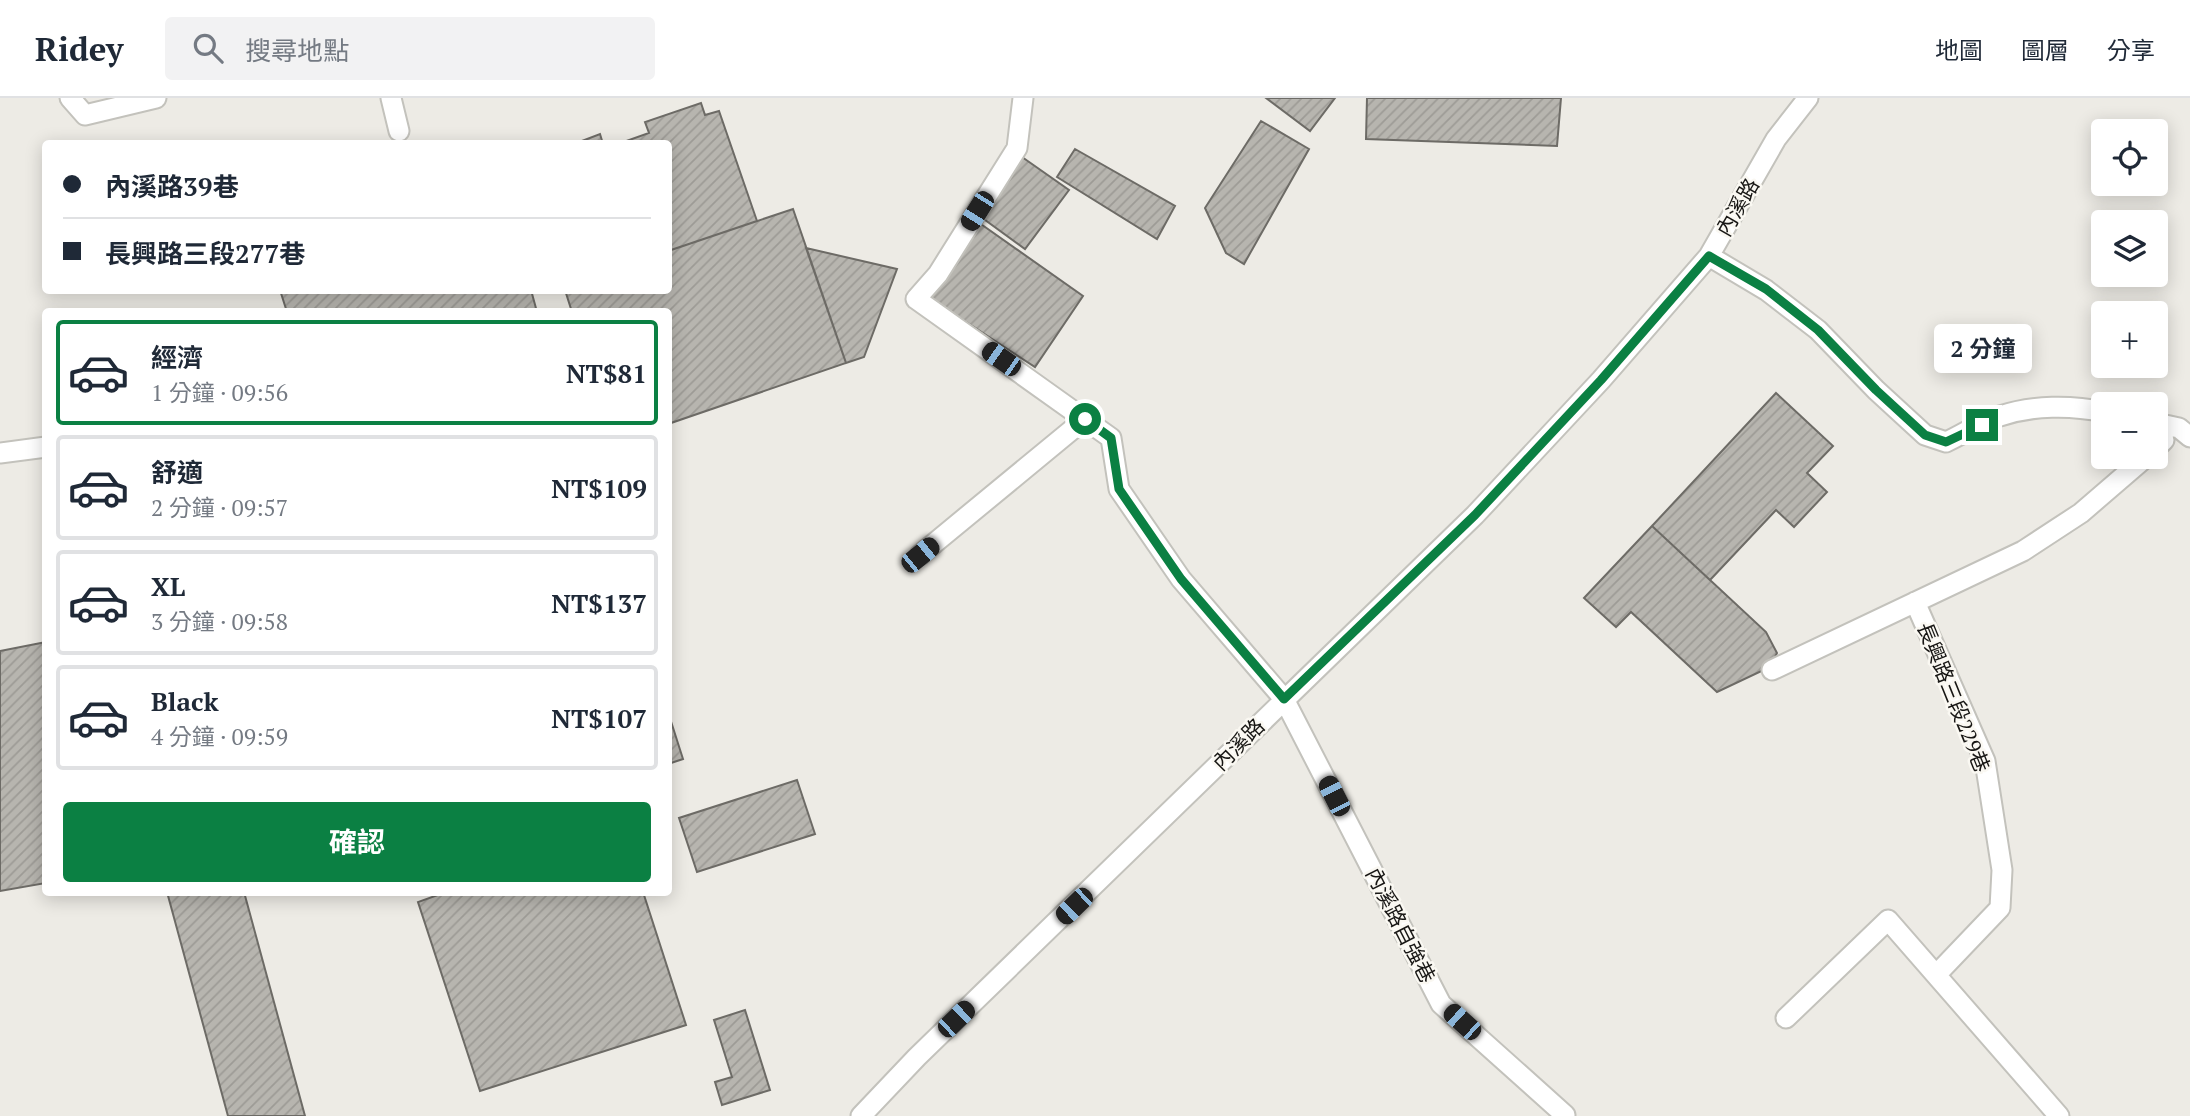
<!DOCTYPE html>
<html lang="zh-TW">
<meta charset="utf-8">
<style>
body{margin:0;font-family:"PT Serif","Noto Sans TC",serif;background:#f2f2f3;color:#1f2937;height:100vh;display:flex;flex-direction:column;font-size:26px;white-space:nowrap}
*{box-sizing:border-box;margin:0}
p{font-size:23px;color:#747a83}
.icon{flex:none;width:38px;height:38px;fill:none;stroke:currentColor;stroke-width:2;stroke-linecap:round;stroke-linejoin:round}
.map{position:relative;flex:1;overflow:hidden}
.details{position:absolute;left:42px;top:210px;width:630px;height:588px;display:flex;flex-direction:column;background:#fff;border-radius:7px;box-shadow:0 4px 18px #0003}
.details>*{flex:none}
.banner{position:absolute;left:42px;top:42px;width:630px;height:154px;border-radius:7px;box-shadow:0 4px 18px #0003;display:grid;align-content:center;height:154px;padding:0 21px;background:#fff}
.buttons{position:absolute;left:2091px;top:21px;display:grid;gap:14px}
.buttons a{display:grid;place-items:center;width:77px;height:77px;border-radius:7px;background:#fff;box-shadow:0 4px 18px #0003;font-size:35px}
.end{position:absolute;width:32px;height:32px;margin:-16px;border:9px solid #0b8043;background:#fff;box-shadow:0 0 0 4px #fff}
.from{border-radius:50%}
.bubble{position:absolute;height:49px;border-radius:7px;background:#fff;box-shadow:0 4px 18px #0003;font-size:23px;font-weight:700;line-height:49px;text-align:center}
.car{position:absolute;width:21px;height:42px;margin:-21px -10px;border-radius:9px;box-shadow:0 0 5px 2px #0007;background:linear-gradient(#222 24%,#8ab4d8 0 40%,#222 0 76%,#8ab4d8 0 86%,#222 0)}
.banner b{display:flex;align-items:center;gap:24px;height:66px;font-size:26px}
.banner b+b{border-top:2px solid #e0e1e3}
.banner i{width:18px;height:18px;background:#1f2937}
ul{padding:12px 0 0;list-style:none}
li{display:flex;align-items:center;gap:21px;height:105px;margin:0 14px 10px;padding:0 7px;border:4px solid #e0e1e3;border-radius:7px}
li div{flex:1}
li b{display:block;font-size:26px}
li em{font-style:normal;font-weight:700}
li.current{border-color:#0b8043}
li>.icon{width:63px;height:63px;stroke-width:1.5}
.primary-button{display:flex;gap:14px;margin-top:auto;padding:14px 21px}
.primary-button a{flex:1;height:80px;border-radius:7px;background:#0b8043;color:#fff;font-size:28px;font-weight:700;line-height:80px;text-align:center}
header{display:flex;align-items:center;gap:42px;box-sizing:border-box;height:98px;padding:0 35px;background:#fff;border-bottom:2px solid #e0e1e3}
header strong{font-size:33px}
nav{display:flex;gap:38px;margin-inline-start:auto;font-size:24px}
.search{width:490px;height:63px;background:#f2f2f3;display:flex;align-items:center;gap:18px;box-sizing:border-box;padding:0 24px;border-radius:7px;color:#747a83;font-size:26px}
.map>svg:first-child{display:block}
.building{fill:url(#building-hatch);stroke:#6d6b66;stroke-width:2}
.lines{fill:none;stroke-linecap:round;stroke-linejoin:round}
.minor-casing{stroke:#c3c2bc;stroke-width:23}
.minor{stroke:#fff;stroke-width:19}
.route{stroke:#0b8043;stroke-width:9}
.labels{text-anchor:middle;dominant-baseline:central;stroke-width:5;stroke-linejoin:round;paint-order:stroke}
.street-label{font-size:21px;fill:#171614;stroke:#faf8f2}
</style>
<header>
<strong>Ridey</strong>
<div class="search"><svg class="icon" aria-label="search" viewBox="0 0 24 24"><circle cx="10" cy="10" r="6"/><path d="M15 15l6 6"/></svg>搜尋地點</div>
<nav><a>地圖</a><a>圖層</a><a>分享</a></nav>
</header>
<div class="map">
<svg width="2190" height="1018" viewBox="0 0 2190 1018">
<defs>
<pattern id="building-hatch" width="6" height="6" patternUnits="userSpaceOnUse" patternTransform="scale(1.75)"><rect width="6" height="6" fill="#b7b5af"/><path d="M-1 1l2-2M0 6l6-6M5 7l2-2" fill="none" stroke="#9d9b96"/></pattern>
</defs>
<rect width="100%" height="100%" fill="#edebe5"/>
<path class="building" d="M1266,0H1335L1310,33Z
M1367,0H1561L1557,48L1366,41Z
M701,5L705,17L719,13L757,123L668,153V46H618L649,35L645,24Z
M1261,23L1309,51L1244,166L1226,155L1205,110Z
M600,36L603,46H574Z
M1075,51L1175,108L1157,141L1057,79Z
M1022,59L1069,92L1025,151L981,119Z
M793,111L846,265L668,326V214H572L565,192H668V153Z
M978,124L1083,198L1035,269L928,199Z
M806,150L897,171L864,259L846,265Z
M280,192H531L537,214H287Z
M1776,295L1833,348L1807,375L1827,394L1794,429L1776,412L1710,482L1652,428Z
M1652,428L1766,534L1777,555L1770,569L1717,594L1631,514L1616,529L1584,500Z
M46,544V785L0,793V553Z
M668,614L683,661L668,666Z
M797,682L815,736L697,774L679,720Z
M167,794H244L305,1018H228Z
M446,794H643L686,927L480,993L418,804Z
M745,912L770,992L722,1007L715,984L732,979L714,922Z"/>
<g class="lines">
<g class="minor-casing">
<path id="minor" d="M70,0L85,17L156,0
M391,0L399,33
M1023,0L1017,50L938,176L916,201L1111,340L1119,391L1181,481L1284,601L1441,906L1565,1017L1564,1018
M1709,158L1766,192L1818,232L1876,292L1925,337L1946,344C1964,336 1982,323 2000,318C2033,307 2071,307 2104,314
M2156,325L2179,330L2190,339
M2156,350L2164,342
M0,355L46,349
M920,457L1085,321
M1915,504L1985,663L2002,772L2000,810L1936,877
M1772,572L2023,453L2081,415L2146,359
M1786,920L1888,822L2059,1018
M861,1018L917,959L1475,417L1601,282L1709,158L1776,41L1808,0"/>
</g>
<use href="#minor" class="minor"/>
</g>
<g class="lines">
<path class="route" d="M1085,321L1111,340L1119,391L1181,481L1284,601L1475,417L1601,282L1709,158L1766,191L1818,232L1876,292L1925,337L1946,344L1982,327"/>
</g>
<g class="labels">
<g class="street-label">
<text transform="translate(1737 109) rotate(-60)">內溪路</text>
<text transform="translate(1954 599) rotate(68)">長興路三段229巷</text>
<text transform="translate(1238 646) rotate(-45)">內溪路</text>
<text transform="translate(1401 827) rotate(63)">內溪路自強巷</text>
</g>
</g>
</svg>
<div class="buttons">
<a><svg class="icon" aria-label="locate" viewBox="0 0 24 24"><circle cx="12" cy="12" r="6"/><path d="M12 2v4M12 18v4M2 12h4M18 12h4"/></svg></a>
<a><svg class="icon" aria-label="layers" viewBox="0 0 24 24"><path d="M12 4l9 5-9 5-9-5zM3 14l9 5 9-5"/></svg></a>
<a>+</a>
<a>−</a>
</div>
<i class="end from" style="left:1085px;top:321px"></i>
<i class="end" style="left:1982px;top:327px"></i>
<div class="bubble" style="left:1934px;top:226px;width:98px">2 分鐘</div>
<i class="car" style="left:977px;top:113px;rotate:212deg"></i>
<i class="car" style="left:1001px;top:261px;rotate:305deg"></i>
<i class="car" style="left:920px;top:457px;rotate:51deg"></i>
<i class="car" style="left:1334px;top:698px;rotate:333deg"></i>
<i class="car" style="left:1074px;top:808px;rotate:226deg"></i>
<i class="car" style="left:956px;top:921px;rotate:46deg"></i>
<i class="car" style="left:1462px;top:924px;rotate:312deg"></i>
<div class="banner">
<b><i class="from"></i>內溪路39巷</b>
<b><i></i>長興路三段277巷</b>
</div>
<section class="details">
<ul>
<li class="current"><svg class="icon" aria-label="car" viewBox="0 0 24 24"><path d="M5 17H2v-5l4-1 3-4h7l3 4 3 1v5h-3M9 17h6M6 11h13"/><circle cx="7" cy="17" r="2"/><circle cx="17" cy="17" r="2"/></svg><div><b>經濟</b><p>1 分鐘 · 09:56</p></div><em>NT$81</em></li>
<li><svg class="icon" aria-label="car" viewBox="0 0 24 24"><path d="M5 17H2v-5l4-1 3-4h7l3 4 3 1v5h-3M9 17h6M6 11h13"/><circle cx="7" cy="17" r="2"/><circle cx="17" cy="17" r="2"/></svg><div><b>舒適</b><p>2 分鐘 · 09:57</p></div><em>NT$109</em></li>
<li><svg class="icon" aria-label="car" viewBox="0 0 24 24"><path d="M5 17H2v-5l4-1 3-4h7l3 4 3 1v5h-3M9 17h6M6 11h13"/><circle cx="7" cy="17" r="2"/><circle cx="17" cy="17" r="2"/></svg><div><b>XL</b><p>3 分鐘 · 09:58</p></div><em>NT$137</em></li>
<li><svg class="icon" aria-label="car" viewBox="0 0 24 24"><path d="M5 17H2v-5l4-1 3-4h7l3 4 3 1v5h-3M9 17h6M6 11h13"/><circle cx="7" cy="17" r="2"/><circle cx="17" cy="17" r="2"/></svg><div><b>Black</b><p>4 分鐘 · 09:59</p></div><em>NT$107</em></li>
</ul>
<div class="primary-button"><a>確認</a></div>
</section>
</div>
